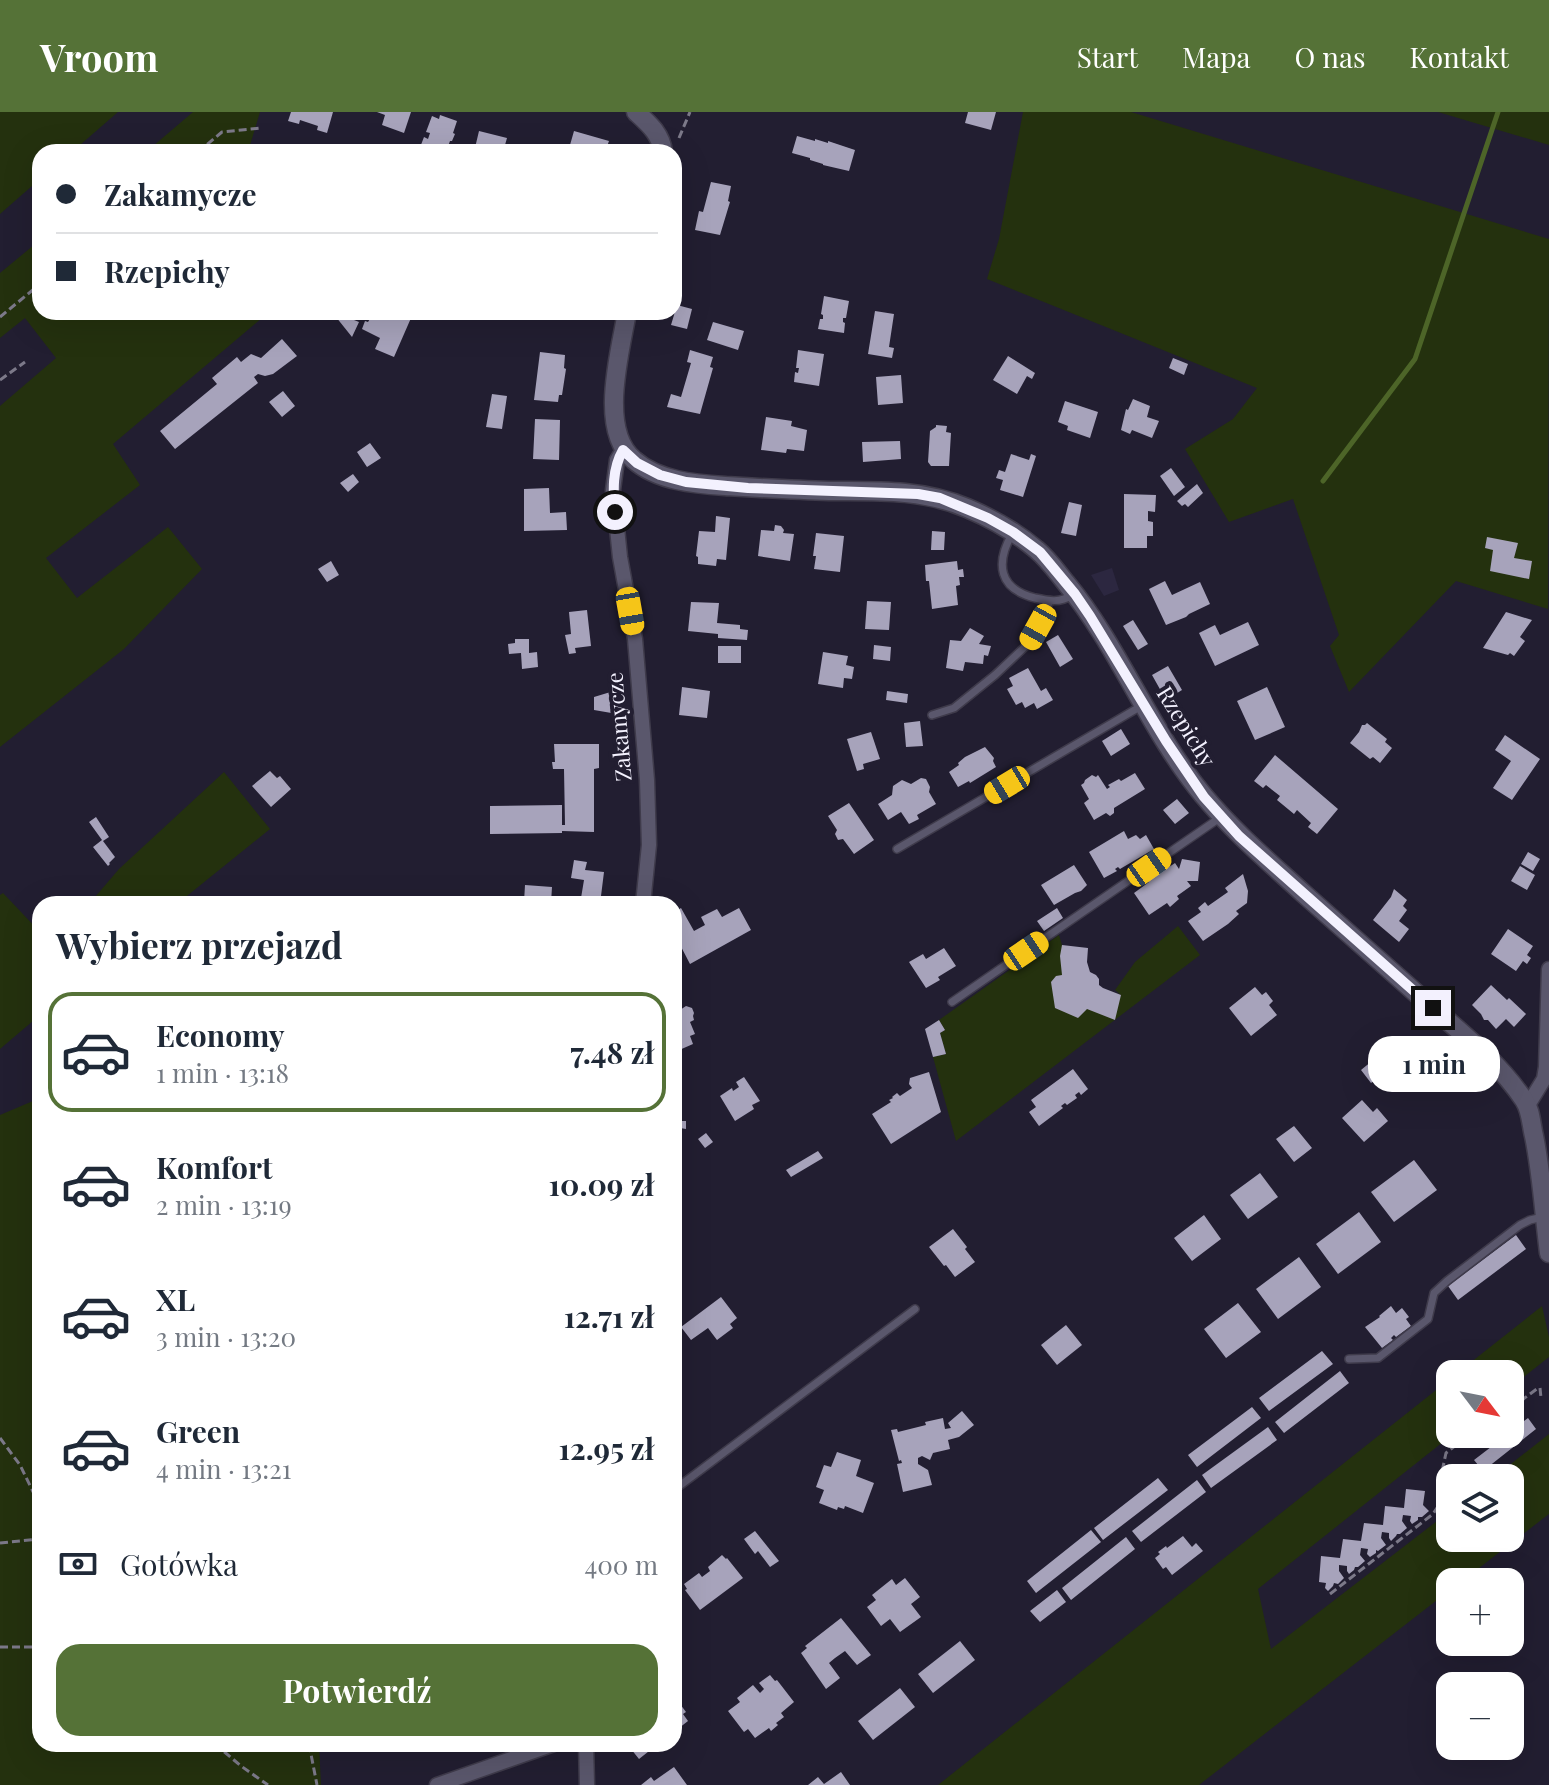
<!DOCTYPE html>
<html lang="pl">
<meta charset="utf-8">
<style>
body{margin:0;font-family:"Playfair Display",serif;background:#f2f2f3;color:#1f2937;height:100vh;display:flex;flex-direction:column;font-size:30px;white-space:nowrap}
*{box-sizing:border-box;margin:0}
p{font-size:26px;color:#747a83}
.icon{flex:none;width:44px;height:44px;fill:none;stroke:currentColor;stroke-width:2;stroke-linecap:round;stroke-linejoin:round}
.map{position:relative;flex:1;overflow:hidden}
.panel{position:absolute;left:32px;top:784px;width:650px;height:856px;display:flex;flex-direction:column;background:#fff;border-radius:24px;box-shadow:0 8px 32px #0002}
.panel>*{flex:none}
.guide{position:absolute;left:32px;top:32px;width:650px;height:176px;border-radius:24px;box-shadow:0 8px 32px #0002;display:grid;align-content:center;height:176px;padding:0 24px;background:#fff}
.needle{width:52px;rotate:122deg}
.fabs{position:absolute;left:1436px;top:1248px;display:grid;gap:16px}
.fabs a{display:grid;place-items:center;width:88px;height:88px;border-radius:16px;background:#fff;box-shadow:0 8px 32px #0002;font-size:40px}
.end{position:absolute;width:36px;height:36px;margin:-18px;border:10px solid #f3f1fe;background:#111;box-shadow:0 0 0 4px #111}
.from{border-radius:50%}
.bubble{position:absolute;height:56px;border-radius:24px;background:#fff;box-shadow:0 8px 32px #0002;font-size:26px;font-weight:700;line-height:56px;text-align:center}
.car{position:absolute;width:24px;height:48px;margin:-24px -12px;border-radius:10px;box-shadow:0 0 6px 2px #0007;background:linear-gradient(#f5c518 24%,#345 0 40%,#f5c518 0 76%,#345 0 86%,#f5c518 0)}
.guide b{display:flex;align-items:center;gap:28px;height:76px;font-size:30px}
.guide b+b{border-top:2px solid #e0e1e3}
.guide i{width:20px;height:20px;background:#1f2937}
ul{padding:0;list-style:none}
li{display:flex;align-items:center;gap:24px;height:120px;margin:0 16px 12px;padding:0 8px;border:4px solid transparent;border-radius:24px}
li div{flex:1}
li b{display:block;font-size:30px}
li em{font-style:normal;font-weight:700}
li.on{border-color:#557237}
li>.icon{width:72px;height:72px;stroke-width:1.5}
h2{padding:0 24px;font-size:36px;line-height:96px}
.pay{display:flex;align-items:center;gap:20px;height:88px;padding:0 24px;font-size:30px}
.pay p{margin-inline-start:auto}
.primary-button{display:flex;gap:16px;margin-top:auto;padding:16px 24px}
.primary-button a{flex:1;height:92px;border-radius:24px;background:#557237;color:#fff;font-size:32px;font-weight:700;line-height:92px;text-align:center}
header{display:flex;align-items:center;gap:48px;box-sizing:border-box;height:112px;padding:0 40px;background:#557237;color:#fff}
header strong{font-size:38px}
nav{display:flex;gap:44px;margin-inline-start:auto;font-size:28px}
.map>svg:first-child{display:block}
.built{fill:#2c2740}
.green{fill:#24310e}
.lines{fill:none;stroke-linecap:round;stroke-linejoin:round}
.stream{stroke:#4d6528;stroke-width:5}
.building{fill:#a7a3bb}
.service-casing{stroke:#3f3b4b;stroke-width:10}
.minor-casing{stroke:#3f3b4b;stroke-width:17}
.tertiary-casing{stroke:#3f3b4b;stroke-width:21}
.path{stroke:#7c7989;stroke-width:3;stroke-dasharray:8 4;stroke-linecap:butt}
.service{stroke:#5a576c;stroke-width:7}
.minor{stroke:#5a576c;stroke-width:14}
.tertiary{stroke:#5a576c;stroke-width:18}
.route{stroke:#f3f1fe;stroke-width:10}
.labels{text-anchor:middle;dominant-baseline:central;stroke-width:8;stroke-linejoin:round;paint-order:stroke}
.street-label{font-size:22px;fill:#f3f1fe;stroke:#221e31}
</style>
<header>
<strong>Vroom</strong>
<nav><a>Start</a><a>Mapa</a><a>O nas</a><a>Kontakt</a></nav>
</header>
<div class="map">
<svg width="1549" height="1673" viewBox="0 0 1549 1673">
<rect width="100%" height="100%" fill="#221e31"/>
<path class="built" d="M1112,456L1119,478L1104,484L1091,463Z"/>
<path class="green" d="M0,0H118L72,40H40V67L0,102Z
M193,0H260L248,40H146Z
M1023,0H1131L1549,127L1548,497L1456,469L1349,580L1330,534L1339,523L1293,387L1229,410L1185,337L1233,307L1257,276L987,167L999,127Z
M1438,0H1549V33Z
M40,128V200H269L113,332L140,373L46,446L77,486L168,415L202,457L124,537L0,635V294L56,246L25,206L0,226V161Z
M224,660L270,717L177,792H89L119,757Z
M3,781L40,820V903L0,937V783Z
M1178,814L1200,843L956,1029L933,945L946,942L940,921L945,918L939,908L1059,823L1062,833V863L1121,883L1115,878L1135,850Z
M40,986V1632H319L321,1673H0V1003Z
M1542,1194L1549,1225V1245L1510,1276V1262H1456Z
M1450,1267V1322H1453L1258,1477L1271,1537L1450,1399V1426H1510V1366H1493L1549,1322V1402L1461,1470H1450V1478L1199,1673H938Z"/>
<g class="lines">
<path class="stream" d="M1323,369L1415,247L1498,0"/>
</g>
<path class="building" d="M291,0H333L327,21L317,18L318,14L300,8L299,12L288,9Z
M377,0H411L404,21L382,13L385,3Z
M968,0H996L991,18L965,11Z
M440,3L457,9L453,21L455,22L452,29H450L446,40L419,38L424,25L428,27L430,21L426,20L432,4L439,7Z
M479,19L507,26L503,40H474Z
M574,19L609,29L605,40H568Z
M797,24L815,29V27L828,31V29L855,38L849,59L823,53V52L810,48V46L792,41Z
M711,70L731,74L728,89L730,90L720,123L695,118L699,99L703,100Z
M824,184L849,189L846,206H843V210L845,211L844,221L818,217L820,207H823V203L821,202Z
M677,193L692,197L687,217L671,213Z
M875,199L894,202L889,235L894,236L892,246L868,242Z
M338,200H357L354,208L359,210L352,225L336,205Z
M369,200H396L411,206L394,245L375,237L380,226L362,217L365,209L368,210L371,205L368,204Z
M713,210L744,219L738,238L707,228Z
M282,227L297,244L273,262L265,264L258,262L254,265L258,271L175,337L160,319L217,272L212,266L237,245L241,250L251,242L261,246Z
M690,238L713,245L710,255L713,256L700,302L667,295L671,282L681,285L691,251L687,250Z
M798,238L824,242L819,274L794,270L795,260L798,261L799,256H796Z
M540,240L565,243L564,256L566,257L562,283H559L558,290L534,288Z
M1008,244L1035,261L1032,267L1027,264L1017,282L993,268Z
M1173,246L1188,252L1184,263L1169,256Z
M901,263L903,291L878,293L876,265Z
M283,279L295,294L282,305L269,290Z
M492,282L507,284L502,317L486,315Z
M1133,287L1150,294L1147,305L1159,309L1152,326L1132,318L1130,322L1121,318L1126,297L1128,298Z
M1065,289L1098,300L1090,326L1067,318L1068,314L1058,310Z
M766,305L792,309L791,314L807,318L804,339L787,337L786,341L761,338Z
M535,307L560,308L559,348L533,347Z
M936,313L947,314L946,320L951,321L949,354H931L928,350L930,319L936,315Z
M900,329L901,347L863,350L862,330Z
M370,331L381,346L367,355L357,340Z
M1011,342L1029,348L1031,342L1036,344L1023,385L1000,378L1003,368L996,366L999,358L1005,360Z
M1171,356L1185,375L1174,384L1160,364Z
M353,362L359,370L348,380L340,371Z
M1197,372L1203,381L1188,395L1185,392L1182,394L1177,389Z
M549,376L550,401L566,400L567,418L524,419V377Z
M1124,382L1156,383L1155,400L1148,399V409L1153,410V424H1147V436H1124Z
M1069,390L1082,393L1076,424L1061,421Z
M716,404L730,406L726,448L717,447L716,454L698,452V445L696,444L699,419L715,420Z
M775,413L781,414L784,418L783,421L794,422L790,449L758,444L761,418L774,419Z
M932,419L945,420L944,438H931Z
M816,421L844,424L840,460L814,457L816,444H813Z
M1487,425L1518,431L1514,446L1532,449L1529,467L1490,459L1493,438L1485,436Z
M331,449L339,463L327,470L318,457Z
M957,449L958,458L963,457L964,465H959L960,473L956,474L958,493L932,497L929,469H926L925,453Z
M1165,469L1172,483L1200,470L1210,492L1189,502L1186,505L1166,513L1149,477Z
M867,489L891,490L889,518L865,517Z
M691,490L719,491L717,511L740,513V517L748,518L747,528L718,526V522L688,519Z
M587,498L591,534L575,536L576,541L569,542L565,523L571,522L569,500Z
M1506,500L1532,508L1520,525L1525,529L1514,544L1510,541L1508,543L1483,536Z
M1133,508L1148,532L1138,538L1123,514Z
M1248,510L1259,533L1215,554L1199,521L1215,513L1220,523Z
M970,516L984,524L979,532L991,534L988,544L984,543L983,552L965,550L963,559L946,556L950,528L961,529Z
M1058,523L1073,547L1060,555L1046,530Z
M515,527H529V541L537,540L538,555L522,557L521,541L509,542L508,532L515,531Z
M874,533L891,535L890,549L873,547Z
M718,534H741V551H718Z
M823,540L848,544L846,553L854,555L852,567L844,566L843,576L818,572Z
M1168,554L1182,578L1166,588L1152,563Z
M1028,556L1041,579L1046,576L1053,588L1037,597L1034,591L1025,596L1022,590L1016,593L1007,577L1013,574L1009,566Z
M627,575L623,603L594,598V585Z
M682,575L710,579L707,606L679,603Z
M1267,575L1285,615L1255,628L1237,589Z
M887,579L908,582L907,591L886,588Z
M920,609L923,634L906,635L904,611Z
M1367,611L1387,627L1385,630L1392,636L1380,651L1373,645L1370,647L1350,631L1359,620L1362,613H1365Z
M1121,617L1130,632L1111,644L1102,629Z
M871,620L880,647L863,652L864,657L857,659L847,627Z
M1505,623L1540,647L1512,688L1493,676L1511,649L1495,638Z
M554,632H599V656L594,657V720L562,719V721L490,722V694L562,693V713H565L564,657H553L552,650H555Z
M985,635L994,646L993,649L996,655L970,671L969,669L958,675L949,660L959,653L958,651L965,645Z
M1275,643L1338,697L1317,722L1308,715L1311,711L1297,698L1294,702L1277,688L1280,684L1266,673L1263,676L1254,669Z
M270,659L277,666L280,664L291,677L271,695L252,674Z
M1135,661L1145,677L1114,696V701L1110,704L1106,701L1094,708L1084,691L1089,687L1081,673L1084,671L1085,668L1092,663L1096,665L1098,663L1107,677L1110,675L1108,673L1119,667L1121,669Z
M921,666L926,667L930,675L929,680L936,692L917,703L919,707L909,712L901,700L888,708L878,692L892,683L893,674L902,668L911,672Z
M1177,687L1189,701L1175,712L1163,698Z
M849,691L874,728L854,742L843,727L838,728L835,722L837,718L828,704Z
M96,705L109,725L103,729L115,745L109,751L110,752L108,754L93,735L102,728L89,710Z
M1124,719L1128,727L1136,723L1140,727L1146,723L1154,737L1120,757L1118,755L1115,757L1117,759L1104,766L1089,740Z
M1528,740L1540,747L1533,759L1521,752Z
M1182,747L1200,750L1198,769H1187L1191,774L1177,784L1179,787L1170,795L1167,791L1149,803L1134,781L1149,770L1148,769L1175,751L1179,757Z
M574,748L587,750L585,758L604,760L600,792H580L584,768L571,766Z
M1074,753L1087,773L1081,779L1075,781L1054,793L1041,773Z
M1520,754L1535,763L1527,778L1511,769Z
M1243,762L1248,779L1247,791L1236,799L1239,802L1228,812L1203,829L1188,809L1201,800L1198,796L1205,790L1208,794L1228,780L1225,776Z
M525,773L552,775L551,791L524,790Z
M1394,777L1407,788L1403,794L1407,798L1399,809L1409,817L1399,830L1373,808L1391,785Z
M681,796L694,819L705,813L701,805L717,797L722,805L739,796L751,818L690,852L677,827L674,830V800Z
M1057,796L1063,806L1044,819L1037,809Z
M1508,817L1533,834L1527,843L1531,846L1527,852L1523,849L1516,859L1491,842Z
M1062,833L1088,836L1087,850L1090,860L1096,863L1099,867V873L1103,876L1121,883L1115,908L1087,897L1078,906L1055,896L1051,870L1056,864L1062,863L1060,844Z
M944,836L956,854L938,865L940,868L926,876L909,850L923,842L926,847Z
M1491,873L1507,888L1509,886L1526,902L1514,915L1506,907L1496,917L1488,908H1484L1481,902L1472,893Z
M1255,875L1262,883L1266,880L1273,889L1269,893L1277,903L1251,924L1229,896Z
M686,894L692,896L694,901L693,904L694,908L690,910L695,922L690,924L693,932L677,939L674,932V902Z
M939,908L945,918L940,921L946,942L933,945L925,917Z
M1389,935L1392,938H1396L1400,943L1399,946L1402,950L1382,967L1380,964L1371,971L1361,958Z
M1073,957L1088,977L1081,983L1079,980L1075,983L1077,986L1067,993L1065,991L1061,994L1063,996L1039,1014L1029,1000L1036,995L1031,988Z
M929,960L941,1000L891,1032L872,1002L891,990L889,988L893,986L892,985L897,981L900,984L912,976L909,972L910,966Z
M744,965L760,989L752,993L754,997L735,1009L720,984L732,976L733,979L739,975L736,970Z
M1362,988L1373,1000L1377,996L1388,1009L1364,1030L1342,1006Z
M674,999H681L680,1009H686V1017L680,1016L679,1028H674Z
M1294,1014L1312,1036L1294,1050L1276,1027Z
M706,1021L713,1030L705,1036L698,1027Z
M818,1039L823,1046L791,1065L786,1058Z
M1414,1048L1437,1078L1394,1110L1371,1080Z
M1260,1061L1278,1085L1248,1107L1230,1083Z
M1359,1100L1381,1130L1338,1162L1316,1132Z
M1204,1103L1221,1127L1192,1149L1174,1126Z
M953,1117L967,1135L965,1137L975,1150L955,1165L946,1153L944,1154L929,1135Z
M1516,1123L1526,1137L1458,1188L1448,1174Z
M1299,1145L1321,1175L1278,1207L1256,1177Z
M721,1185L737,1206L730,1212L733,1216L717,1228L708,1216L691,1228L681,1215Z
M1238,1191L1261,1220L1226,1246L1204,1217Z
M1391,1194L1396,1201L1402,1196L1409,1205L1406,1207L1411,1214L1396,1225L1394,1223L1391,1226L1393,1228L1382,1236L1365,1215L1380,1205L1379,1204Z
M1066,1213L1082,1233L1057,1253L1041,1233Z
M1322,1239L1333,1252L1269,1299L1259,1286Z
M1340,1259L1349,1271L1284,1321L1275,1310Z
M1252,1295L1261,1306L1197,1355L1188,1343Z
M962,1299L974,1313L959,1325L948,1328L950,1337L933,1341L930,1348L922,1344L918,1346V1352L928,1358L932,1373L903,1380L897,1352L902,1351L901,1348L899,1349L891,1318L897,1317L898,1320L926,1313L925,1310L943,1306L945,1317L951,1316L948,1311Z
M1528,1306L1536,1317L1483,1359L1474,1348L1508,1322H1510V1320Z
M1268,1315L1277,1328L1211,1376L1202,1363Z
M837,1340L861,1348L856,1364L874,1371L863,1401L845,1394L844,1397L838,1395L837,1398L819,1391L824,1378L816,1375L824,1353L831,1355Z
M1158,1366L1168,1378L1103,1428L1094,1416Z
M1197,1368L1206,1380L1141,1430L1132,1419Z
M1406,1377L1425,1379L1423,1393L1429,1399L1422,1405H1418V1408L1412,1412L1410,1409L1411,1404L1403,1403L1402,1409L1407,1416L1400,1422H1397L1396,1424L1391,1429L1389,1426V1421L1382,1420L1381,1426L1386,1433L1378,1439L1376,1438V1441L1370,1445L1367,1442L1368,1437L1361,1436L1360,1443L1365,1449L1358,1455H1355L1354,1458L1349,1462L1347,1459V1454L1339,1453V1459L1344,1466L1338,1472L1334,1471L1333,1474L1328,1479L1325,1476L1326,1471L1319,1470L1321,1444L1340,1446L1343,1427L1361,1429L1364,1411L1383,1413L1385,1394L1404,1396Z
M1091,1418L1101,1430L1036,1481L1027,1469Z
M755,1419L779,1449L770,1455L758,1439L755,1442L744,1427Z
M1183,1424L1192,1435L1196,1431L1203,1439L1172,1463L1166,1455L1163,1457L1155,1446L1160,1442L1158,1440L1166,1434L1167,1436Z
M1126,1425L1135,1437L1071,1488L1062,1476Z
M722,1443L726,1447L727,1446L743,1466L700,1498L685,1478L687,1477L684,1472L699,1461L702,1465L710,1459L708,1455Z
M905,1466L920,1485L911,1492L921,1505L900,1520L890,1507L881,1514L867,1495L876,1488L872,1483L892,1467L896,1473Z
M1057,1478L1066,1490L1040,1510L1030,1499Z
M841,1506L871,1543L857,1553L845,1539L835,1546L829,1551L840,1566L826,1577L801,1541L807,1536L805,1534Z
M960,1529L975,1548L933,1581L918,1562Z
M770,1563L775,1569L777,1568L794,1590L781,1601L784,1605L776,1611L778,1613L771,1619L769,1616L755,1626L748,1617L744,1620L728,1599L740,1590L737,1586L753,1573L760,1581L764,1577L759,1571Z
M900,1576L915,1595L873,1628L858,1609Z
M674,1584L686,1600L683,1602L688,1609L674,1620Z
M627,1632H658L639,1647Z
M674,1655L687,1673H641L651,1665L654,1669Z
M841,1660L850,1673H808L818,1665L824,1672Z"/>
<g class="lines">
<g class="service-casing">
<path id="service" d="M1012,422C995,452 999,477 1035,486C1049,489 1060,491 1072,483
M932,603L954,596L995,563L1030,530L1050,489
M897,737L1143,593
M952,890L1221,705
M1349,1247L1378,1246L1428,1207L1434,1181L1447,1169L1520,1113L1530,1108L1543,1105
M674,1378L915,1197"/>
</g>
<g class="minor-casing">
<path id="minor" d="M623,338L617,348L613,378L620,445L635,527L647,668L649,733L643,792
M1528,993L1544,967L1546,955L1549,857
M586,1632L587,1673
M437,1673L554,1632"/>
</g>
<g class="tertiary-casing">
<path id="tertiary" d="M636,0C649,12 661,22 663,40
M627,200C620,241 598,318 634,348C658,369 695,372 725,374C760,376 794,378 829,379C876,379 923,377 967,396C993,407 1016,420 1037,438C1048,447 1057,460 1066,471C1120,536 1149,618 1203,683C1234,720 1267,748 1303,781C1344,817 1384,853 1425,889C1460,920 1498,949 1524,988C1531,998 1531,1012 1534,1024C1542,1063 1544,1102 1549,1141"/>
</g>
<path class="path" d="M679,26L690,0
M198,40L222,20L261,16
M0,205L40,172
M0,268L25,250
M1510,1294H1514L1538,1276H1540L1541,1286
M0,1326L20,1353L40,1394
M1457,1366V1365
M1446,1381L1440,1369L1446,1341L1470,1322
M0,1431L40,1427
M1330,1482L1433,1402L1450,1376
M0,1535H40
M215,1632L241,1654L268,1673
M309,1632L317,1673"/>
<use href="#service" class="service"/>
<use href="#minor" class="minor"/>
<use href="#tertiary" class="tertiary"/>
</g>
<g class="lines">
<path class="route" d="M615,400C613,379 612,357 623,338L637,351L660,363L686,370L748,376L918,382L940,386L988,406L1013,420L1040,440L1075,482L1090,504L1166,629L1204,685L1239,724L1433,896"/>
</g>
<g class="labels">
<g class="street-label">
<text transform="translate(1187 614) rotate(58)">Rzepichy</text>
<text transform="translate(618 615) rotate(-95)">Zakamycze</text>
</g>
</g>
</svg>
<div class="fabs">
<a><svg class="needle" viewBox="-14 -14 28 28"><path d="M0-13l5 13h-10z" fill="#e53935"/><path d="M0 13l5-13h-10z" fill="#747a83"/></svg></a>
<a><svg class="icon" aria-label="layers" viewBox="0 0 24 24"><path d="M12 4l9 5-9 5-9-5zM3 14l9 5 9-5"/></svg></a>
<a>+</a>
<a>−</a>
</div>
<i class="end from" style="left:615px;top:400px"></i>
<i class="end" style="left:1433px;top:896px"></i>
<div class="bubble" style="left:1368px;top:924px;width:132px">1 min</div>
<i class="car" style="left:630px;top:499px;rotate:170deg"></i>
<i class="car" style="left:1038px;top:515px;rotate:209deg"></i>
<i class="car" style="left:1007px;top:673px;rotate:239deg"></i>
<i class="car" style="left:1149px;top:755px;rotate:55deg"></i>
<i class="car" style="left:1026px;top:839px;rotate:56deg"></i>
<div class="guide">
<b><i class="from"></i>Zakamycze</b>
<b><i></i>Rzepichy</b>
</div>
<section class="panel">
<h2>Wybierz przejazd</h2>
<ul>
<li class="on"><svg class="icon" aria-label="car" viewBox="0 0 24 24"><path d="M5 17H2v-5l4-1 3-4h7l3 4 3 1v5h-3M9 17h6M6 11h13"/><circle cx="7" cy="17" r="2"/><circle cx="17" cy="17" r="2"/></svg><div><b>Economy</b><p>1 min · 13:18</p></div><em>7.48 zł</em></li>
<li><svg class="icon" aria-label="car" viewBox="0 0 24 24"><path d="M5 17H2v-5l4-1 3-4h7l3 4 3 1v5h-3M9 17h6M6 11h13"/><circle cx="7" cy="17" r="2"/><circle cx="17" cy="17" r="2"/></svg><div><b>Komfort</b><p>2 min · 13:19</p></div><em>10.09 zł</em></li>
<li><svg class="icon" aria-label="car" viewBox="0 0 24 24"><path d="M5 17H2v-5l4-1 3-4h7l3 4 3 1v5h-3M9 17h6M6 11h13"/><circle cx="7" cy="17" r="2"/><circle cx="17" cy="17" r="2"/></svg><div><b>XL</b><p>3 min · 13:20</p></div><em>12.71 zł</em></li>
<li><svg class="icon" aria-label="car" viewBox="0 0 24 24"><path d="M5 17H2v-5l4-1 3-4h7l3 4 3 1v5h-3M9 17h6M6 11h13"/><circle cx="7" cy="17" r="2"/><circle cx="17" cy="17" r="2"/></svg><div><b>Green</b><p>4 min · 13:21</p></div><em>12.95 zł</em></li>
</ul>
<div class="pay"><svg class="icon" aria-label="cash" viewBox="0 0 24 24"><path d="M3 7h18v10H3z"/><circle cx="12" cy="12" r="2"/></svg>Gotówka<p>400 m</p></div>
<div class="primary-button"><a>Potwierdź</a></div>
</section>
</div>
